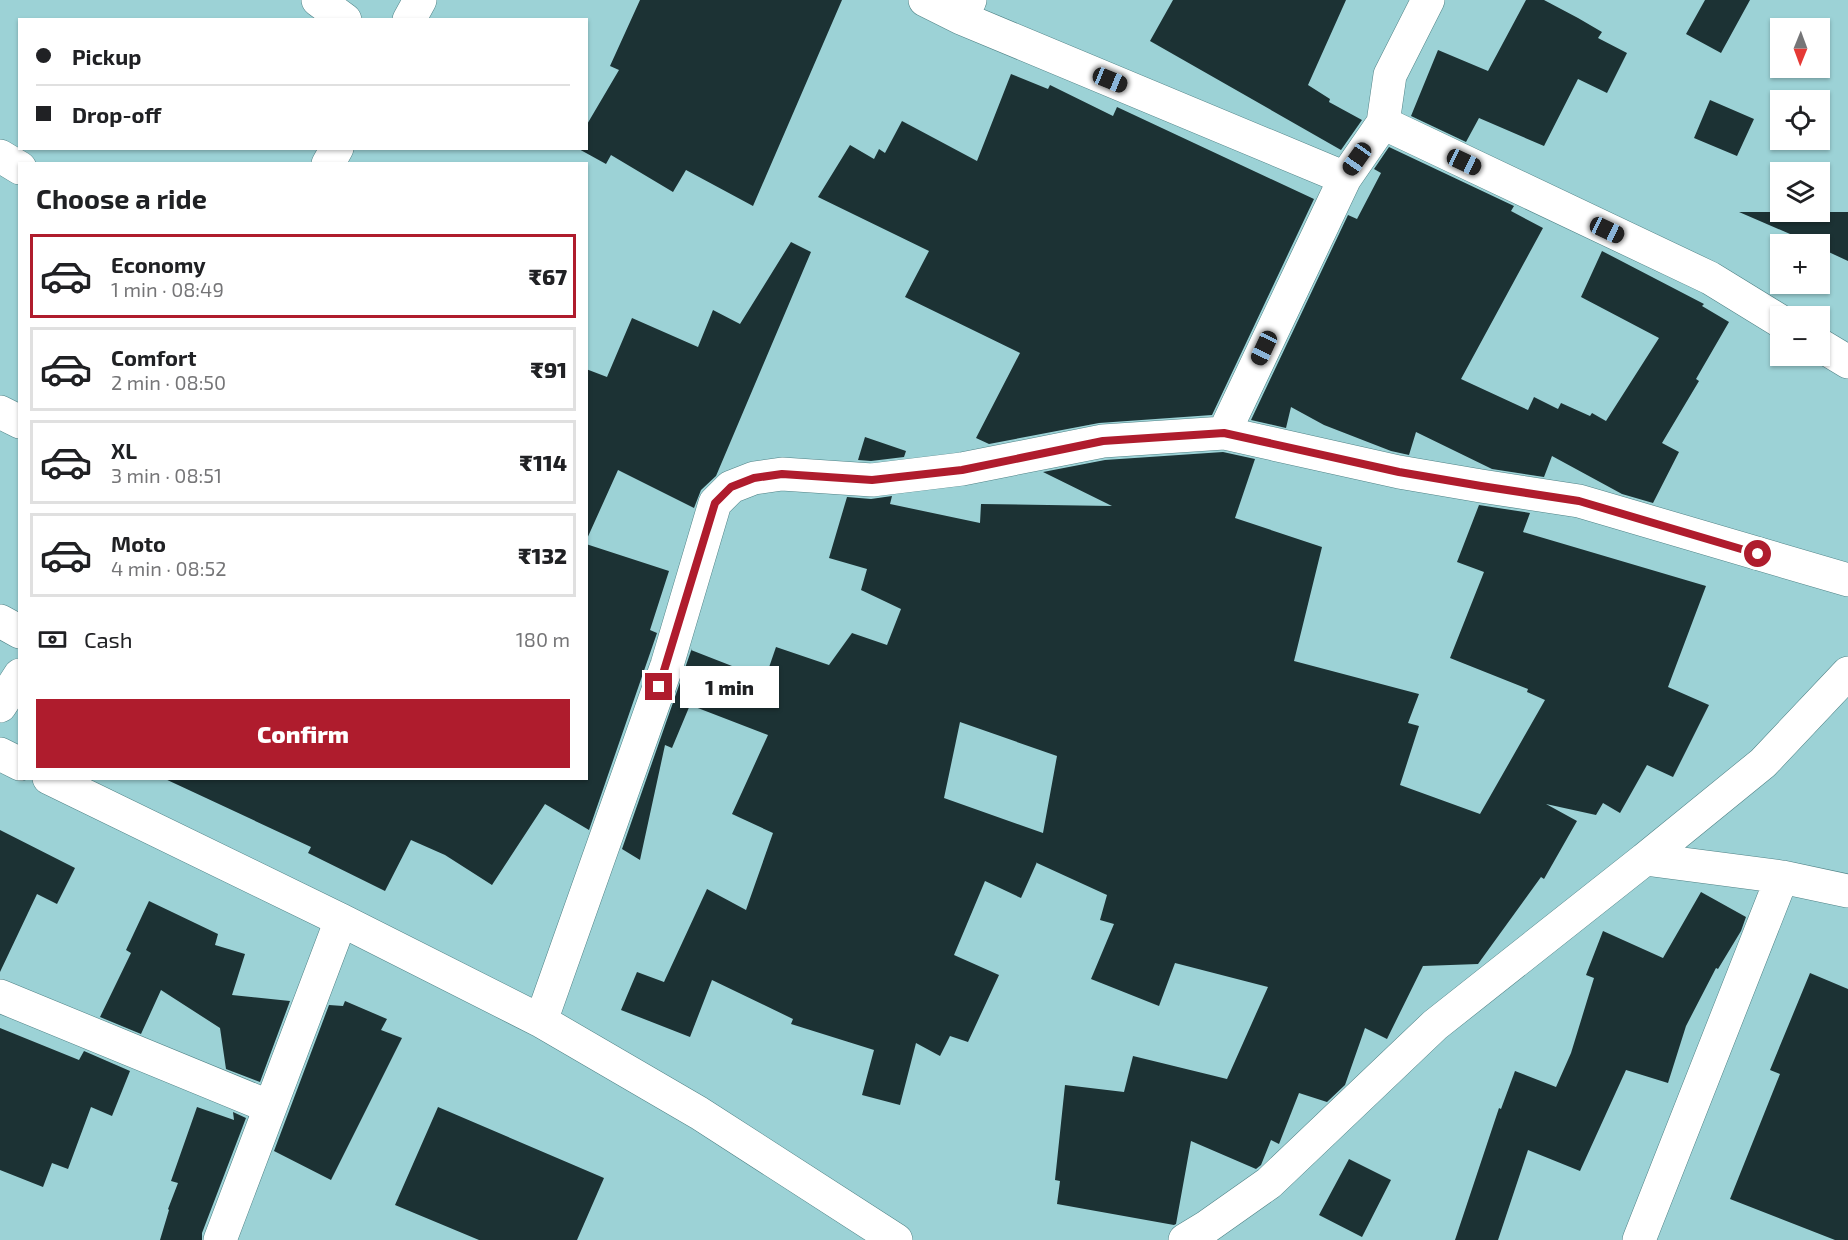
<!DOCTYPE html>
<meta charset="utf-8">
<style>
body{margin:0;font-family:"Exo 2",sans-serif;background:#f6f6f6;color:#202124;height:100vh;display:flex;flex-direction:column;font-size:22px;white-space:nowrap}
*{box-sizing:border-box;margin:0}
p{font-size:20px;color:#757577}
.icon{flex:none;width:33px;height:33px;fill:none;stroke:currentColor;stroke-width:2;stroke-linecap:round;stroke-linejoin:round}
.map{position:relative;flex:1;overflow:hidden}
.panel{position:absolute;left:18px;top:162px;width:570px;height:618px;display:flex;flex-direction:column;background:#fff;border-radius:0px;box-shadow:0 2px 4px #0004}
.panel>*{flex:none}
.banner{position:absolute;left:18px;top:18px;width:570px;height:132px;border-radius:0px;box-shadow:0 2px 4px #0004;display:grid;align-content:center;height:132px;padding:0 18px;background:#fff}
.needle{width:39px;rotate:181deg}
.tools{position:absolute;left:1770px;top:18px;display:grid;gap:12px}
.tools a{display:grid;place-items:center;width:60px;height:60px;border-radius:0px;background:#fff;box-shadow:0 2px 4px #0004;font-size:30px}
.end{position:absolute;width:27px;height:27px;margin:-14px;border:8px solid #af1c2d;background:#fff;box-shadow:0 0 0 3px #fff}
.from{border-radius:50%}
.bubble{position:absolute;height:42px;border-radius:0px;background:#fff;box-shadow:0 2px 4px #0004;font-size:20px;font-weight:800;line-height:42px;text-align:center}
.car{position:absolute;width:18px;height:36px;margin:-18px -9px;border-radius:8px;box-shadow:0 0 4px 2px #0007;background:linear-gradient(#222 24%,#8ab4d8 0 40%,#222 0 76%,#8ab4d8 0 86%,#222 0)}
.banner b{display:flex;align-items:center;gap:21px;height:57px;font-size:22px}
.banner b+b{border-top:2px solid #e0e0e0}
.banner i{width:15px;height:15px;background:#202124}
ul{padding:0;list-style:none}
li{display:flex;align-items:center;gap:18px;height:84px;margin:0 12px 9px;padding:0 6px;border:3px solid #e0e0e0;border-radius:0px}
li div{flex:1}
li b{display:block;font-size:22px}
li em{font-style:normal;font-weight:800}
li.selected{border-color:#af1c2d}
li>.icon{width:54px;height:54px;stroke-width:1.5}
h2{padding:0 18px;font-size:27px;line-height:72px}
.pay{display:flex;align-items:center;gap:15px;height:66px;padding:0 18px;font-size:22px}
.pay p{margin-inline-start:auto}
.cta{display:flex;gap:12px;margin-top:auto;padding:12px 18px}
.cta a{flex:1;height:69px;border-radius:0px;background:#af1c2d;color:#fff;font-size:24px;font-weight:800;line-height:69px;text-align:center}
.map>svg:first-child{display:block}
.building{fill:#1c3234;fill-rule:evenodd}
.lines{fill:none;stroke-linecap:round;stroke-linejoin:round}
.minor-casing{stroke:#4f8286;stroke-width:34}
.minor{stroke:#fff;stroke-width:33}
.route{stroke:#af1c2d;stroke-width:8}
</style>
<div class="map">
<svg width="1848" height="1240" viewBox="0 0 1848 1240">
<rect width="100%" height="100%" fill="#9cd2d6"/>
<path class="building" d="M640,0H842L753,206L686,170L673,192L611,155L606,164L577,148H586V126L619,70L610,66Z
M1173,0H1346L1308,85L1330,99L1329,102L1362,120L1341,150L1150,41Z
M1526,0H1544L1578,18L1602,32L1598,38L1627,53L1607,93L1578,79L1544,146L1479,118L1466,142L1411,116L1438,50L1488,71Z
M1705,0H1750L1721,53L1686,34Z
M1011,74L1048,89L1050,85L1113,116L1117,107L1314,199L1212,415L1099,423L989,444L976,438L1020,353L905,297L929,251L818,197L850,145L874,159L879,149L885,153L902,121L977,161Z
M1710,100L1754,119L1737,156L1694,138Z
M1389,147L1514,206L1511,211L1543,228L1461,379L1528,410L1534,397L1558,409L1561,403L1590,416L1592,413L1606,421L1659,338L1581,297L1602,251L1704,304L1702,306L1729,322L1696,379L1699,381L1662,443L1679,452L1653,503L1622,494L1552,456L1544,477L1492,469L1416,432L1409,455L1391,451L1324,425L1291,407L1286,428L1251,420L1348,215L1357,219L1381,173L1374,169Z
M1739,212H1848V261L1820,248V244H1813Z
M791,242L811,252L716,476L701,490L694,508L618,470L586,541V369L607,377L632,318L698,347L713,310L740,324Z
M865,437L906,451L904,457L871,461L858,460Z
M1223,452L1255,459L1235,518L1322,547L1294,661L1419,694L1408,723L1419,726L1400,785L1480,814L1545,700L1527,692L1528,689L1450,658L1484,572L1457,562L1479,505L1530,513L1523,532L1706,586L1668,687L1709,705L1673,777L1647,765L1620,813L1603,803L1596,815L1546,804L1577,821L1544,879L1541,877L1478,964L1423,966L1387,1039L1365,1028L1345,1085L1327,1102L1299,1093L1279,1144L1271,1140L1261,1165L1256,1169L1191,1141L1176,1224L1174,1225L1057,1204L1060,1181L1055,1180L1065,1085L1124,1092L1133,1056L1227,1079L1268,987L1175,963L1159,1006L1091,979L1114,924L1100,920L1107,895L1037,863V862L1021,898L985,881L954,955L999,975L968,1042L950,1036L940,1056L916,1043L900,1105L862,1095L874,1050L791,1024L793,1019L712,980L690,1037L621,1010L637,972L664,982L707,889L746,910L773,833L732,814L768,735L690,705L672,748L665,745L640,860L622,849L692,648L691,650L765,679L776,647L829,665L852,633L887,645L901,609L861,590L867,569L829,558L847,497L871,499L892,496L890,504L980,523L981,504L1112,506L1043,472L1105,460ZM960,722L1057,756L1043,833L944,798Z
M586,544L669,571L650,630L657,633L589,830L545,804L492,885L445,855L411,840L385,891L308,853L311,847L163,778H586Z
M0,830L75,868L57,904L37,894L0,972Z
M1701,892L1746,917L1741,931L1718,969L1716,968L1686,1026L1668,1083L1626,1070L1580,1171L1528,1150L1498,1240H1455L1499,1108L1501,1109L1515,1071L1556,1087L1571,1053L1594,978L1586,975L1603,931L1663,958Z
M149,901L218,934L215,945L245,954L232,995L290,1001L260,1082L226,1069L220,1028L161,990L141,1034L100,1017L131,953L126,950Z
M1810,973L1848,989V1240H1835L1730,1199L1780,1074L1770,1070Z
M345,1001L387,1019L381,1030L402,1038L331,1180L274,1151L329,1005L343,1006Z
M0,1028L79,1060L84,1051L130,1071L112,1116L91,1107L68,1169L52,1163L43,1187L0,1170Z
M197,1107L234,1120L233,1112L246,1118L202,1233V1240H160L169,1210L168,1209L178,1183L171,1181Z
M438,1107L604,1178L577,1240H479L395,1205Z
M1349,1159L1391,1180L1362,1237L1319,1215Z"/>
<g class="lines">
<g class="minor-casing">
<path id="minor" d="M318,0L345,20
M925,0L961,18
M970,0L961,18L1345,178L1383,123
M1428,0L1390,75L1383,123L1710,278L1780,321
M409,20L420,0
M0,156L20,168
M328,164L337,148
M1820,345L1848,362
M0,412L20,422
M1224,433L1399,472L1481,486L1579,501L1848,580
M0,621L20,632
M0,706L20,675
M0,754L20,764
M49,778L341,920L541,1021L699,1113L896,1240
M1645,859L1763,763L1848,673
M0,996L270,1107
M541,1021L667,665L715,503L731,487L754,478L782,474L872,480L962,469L1103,441L1224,433L1345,178
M220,1240L341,920
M1185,1240L1208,1226L1269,1183L1435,1025L1645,859L1782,877L1848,891
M1639,1240L1782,877"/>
</g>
<use href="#minor" class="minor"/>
</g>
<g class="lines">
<path class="route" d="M659,687L715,503L731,487L754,478L782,474L872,480L962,470L1103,441L1224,433L1399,472L1481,486L1579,501L1758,554"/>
</g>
</svg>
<div class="tools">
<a><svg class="needle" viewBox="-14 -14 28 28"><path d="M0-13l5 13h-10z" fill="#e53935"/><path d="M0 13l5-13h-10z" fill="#757577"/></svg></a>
<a><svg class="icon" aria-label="locate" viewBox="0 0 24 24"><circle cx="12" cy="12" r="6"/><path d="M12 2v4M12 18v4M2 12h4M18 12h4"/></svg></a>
<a><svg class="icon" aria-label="layers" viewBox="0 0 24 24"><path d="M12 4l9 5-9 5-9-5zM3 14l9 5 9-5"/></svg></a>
<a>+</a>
<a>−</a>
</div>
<i class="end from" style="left:1758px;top:554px"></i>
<i class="end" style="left:659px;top:687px"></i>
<div class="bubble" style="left:680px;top:666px;width:99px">1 min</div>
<i class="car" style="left:1110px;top:80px;rotate:112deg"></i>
<i class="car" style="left:1357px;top:159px;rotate:215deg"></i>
<i class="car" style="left:1464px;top:162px;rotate:115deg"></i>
<i class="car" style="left:1607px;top:230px;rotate:115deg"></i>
<i class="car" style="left:1264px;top:348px;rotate:205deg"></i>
<div class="banner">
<b><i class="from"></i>Pickup</b>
<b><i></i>Drop-off</b>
</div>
<section class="panel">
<h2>Choose a ride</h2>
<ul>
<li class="selected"><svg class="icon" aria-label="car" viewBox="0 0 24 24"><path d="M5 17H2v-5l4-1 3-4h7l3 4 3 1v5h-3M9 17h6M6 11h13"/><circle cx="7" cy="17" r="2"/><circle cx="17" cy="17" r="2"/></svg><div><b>Economy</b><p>1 min · 08:49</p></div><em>₹67</em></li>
<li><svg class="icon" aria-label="car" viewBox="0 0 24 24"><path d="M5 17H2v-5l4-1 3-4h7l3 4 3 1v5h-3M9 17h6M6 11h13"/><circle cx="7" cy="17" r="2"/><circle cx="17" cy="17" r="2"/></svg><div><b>Comfort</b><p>2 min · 08:50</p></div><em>₹91</em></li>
<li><svg class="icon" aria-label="car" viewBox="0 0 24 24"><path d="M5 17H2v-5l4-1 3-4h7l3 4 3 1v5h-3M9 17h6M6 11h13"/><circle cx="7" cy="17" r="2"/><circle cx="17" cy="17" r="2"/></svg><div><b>XL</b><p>3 min · 08:51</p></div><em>₹114</em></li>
<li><svg class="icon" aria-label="car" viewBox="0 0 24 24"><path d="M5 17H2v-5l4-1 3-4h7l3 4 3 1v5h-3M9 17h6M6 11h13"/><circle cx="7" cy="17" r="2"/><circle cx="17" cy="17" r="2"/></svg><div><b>Moto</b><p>4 min · 08:52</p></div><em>₹132</em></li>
</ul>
<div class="pay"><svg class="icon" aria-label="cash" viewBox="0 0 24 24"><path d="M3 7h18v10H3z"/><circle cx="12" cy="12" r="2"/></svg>Cash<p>180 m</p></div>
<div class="cta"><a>Confirm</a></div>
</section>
</div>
